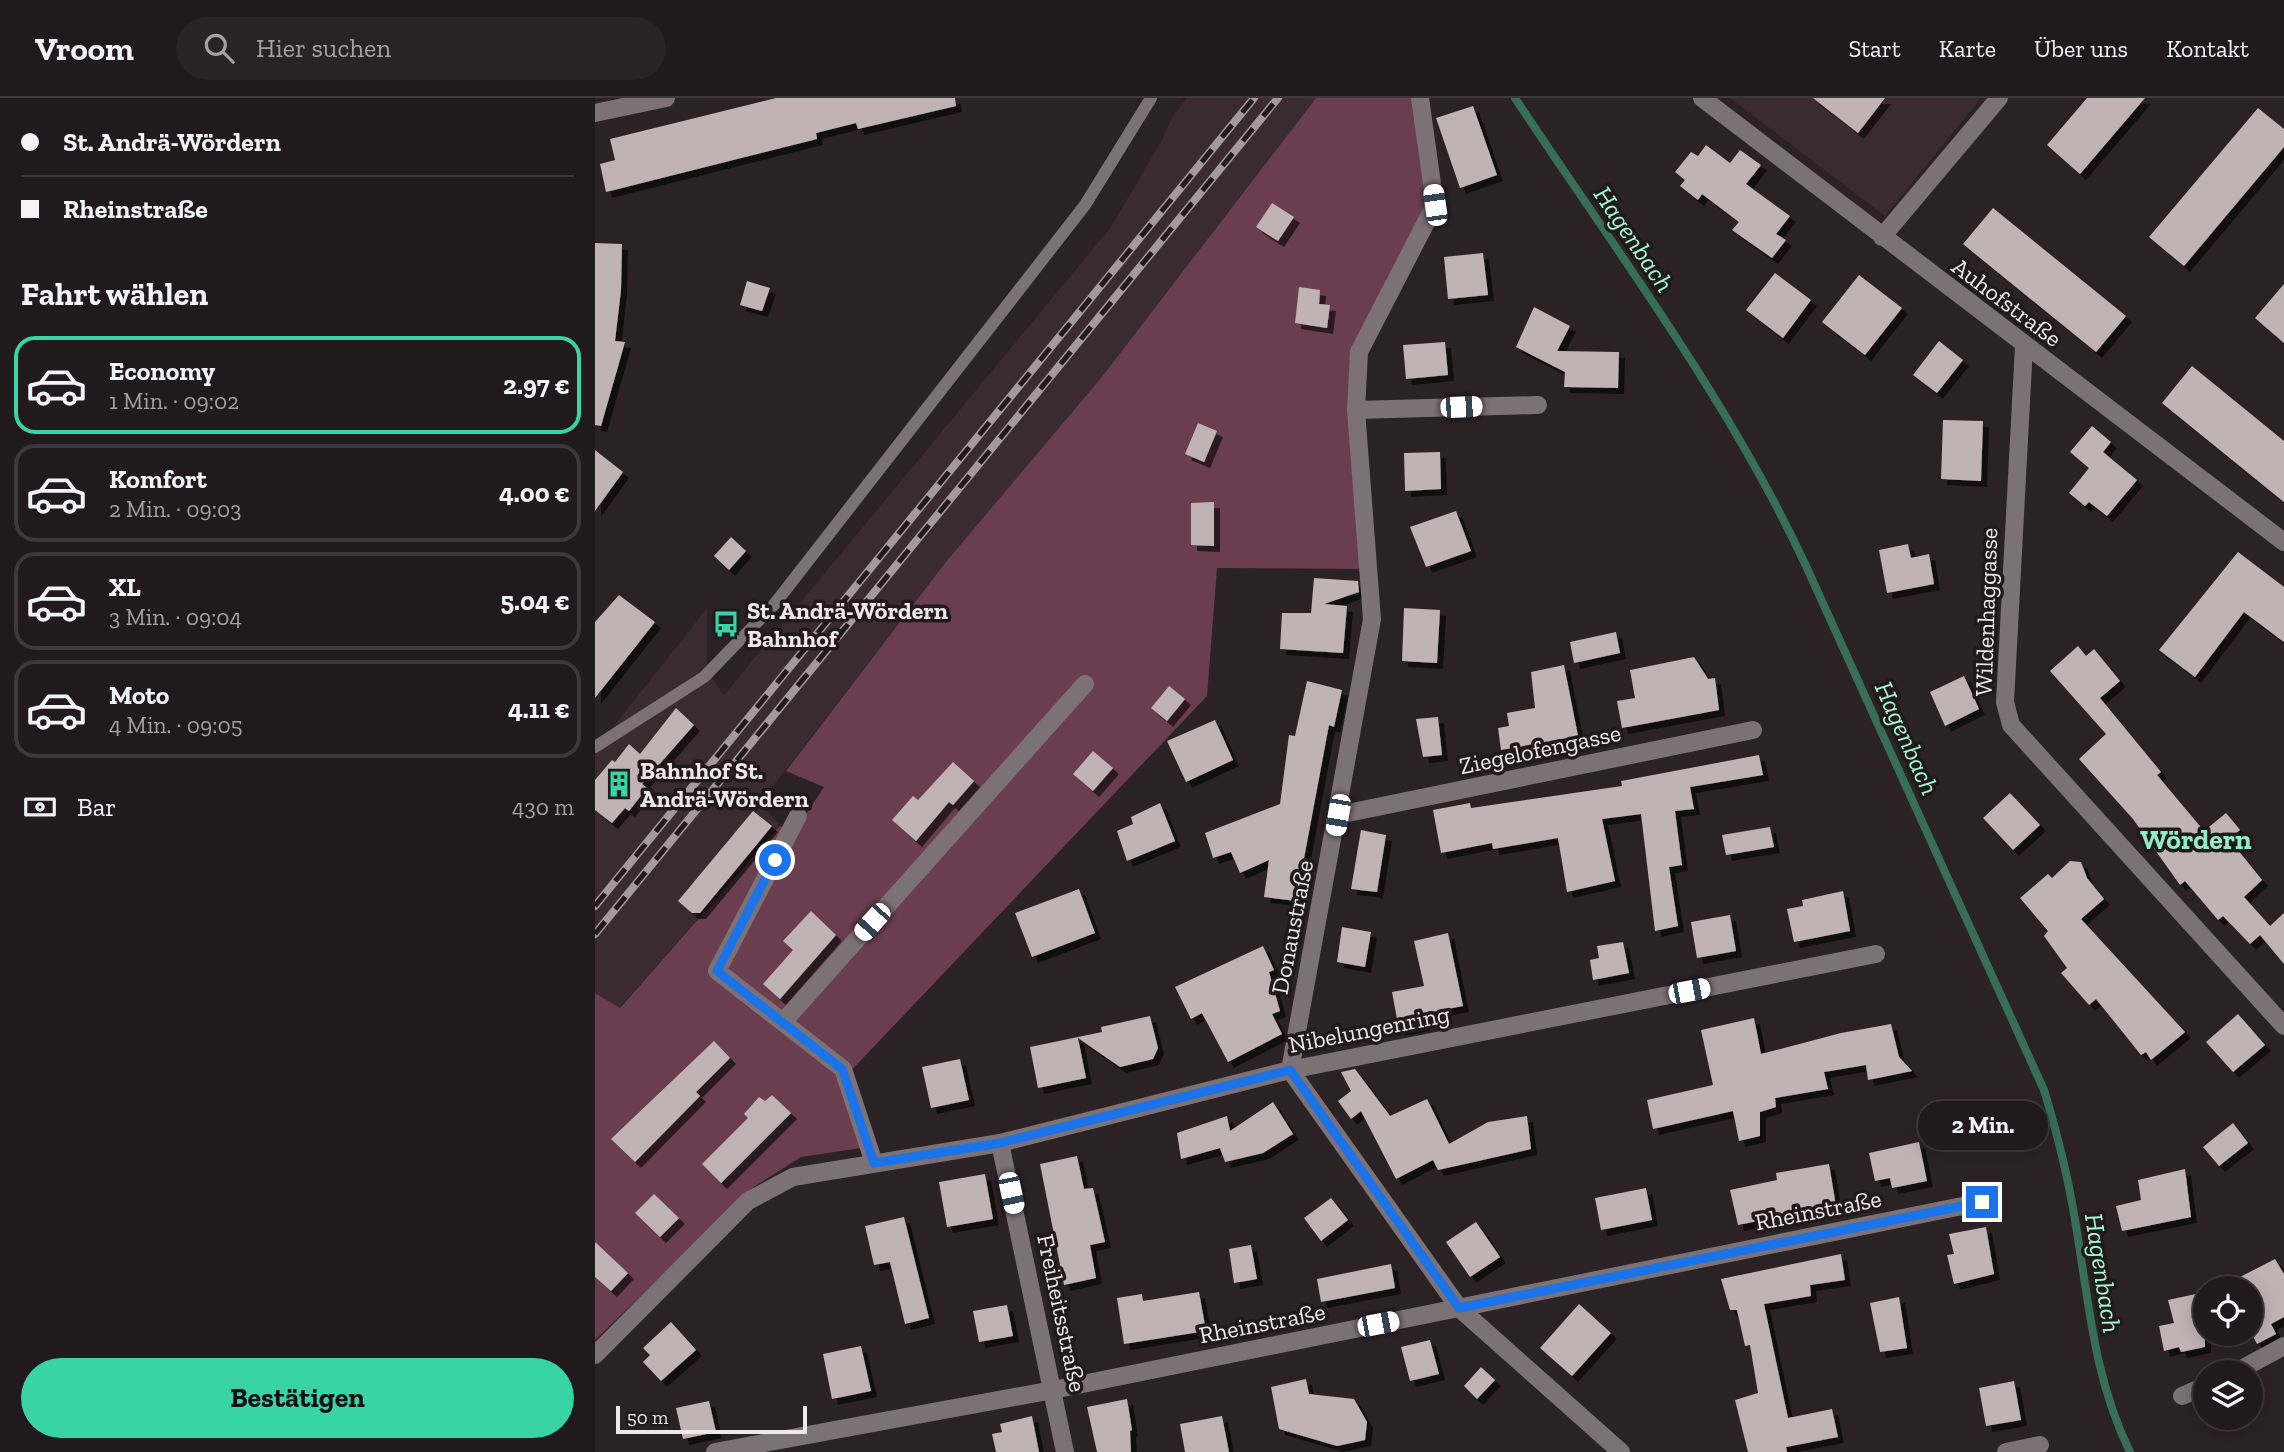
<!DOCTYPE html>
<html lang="de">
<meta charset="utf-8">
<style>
body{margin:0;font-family:"Zilla Slab",serif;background:#282325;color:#f1f3f6;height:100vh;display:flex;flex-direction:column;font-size:26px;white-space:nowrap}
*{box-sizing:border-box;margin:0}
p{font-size:23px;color:#a2a1a3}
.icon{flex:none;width:38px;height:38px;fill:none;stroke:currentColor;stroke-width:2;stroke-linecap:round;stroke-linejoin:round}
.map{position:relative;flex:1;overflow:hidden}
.panel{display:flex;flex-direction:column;background:#201a1c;width:595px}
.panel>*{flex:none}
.banner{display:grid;align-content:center;height:154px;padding:0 21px;background:#201a1c}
.tools{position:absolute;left:1598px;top:1178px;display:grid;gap:14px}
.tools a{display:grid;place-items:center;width:70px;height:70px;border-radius:50%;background:#201a1c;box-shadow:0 4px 18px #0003,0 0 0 2px #3d383b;font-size:35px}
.scale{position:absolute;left:21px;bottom:18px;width:191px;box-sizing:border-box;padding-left:7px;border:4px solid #efe8ea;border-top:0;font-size:19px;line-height:24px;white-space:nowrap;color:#efe8ea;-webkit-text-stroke:5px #21191b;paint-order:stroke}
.end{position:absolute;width:32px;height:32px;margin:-16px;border:9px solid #1a73e8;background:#fff;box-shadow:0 0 0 4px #fff}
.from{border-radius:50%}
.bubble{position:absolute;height:49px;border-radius:24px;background:#201a1c;box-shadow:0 4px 18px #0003,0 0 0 2px #3d383b;font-size:23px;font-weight:700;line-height:49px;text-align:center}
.car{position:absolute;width:21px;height:42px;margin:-21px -10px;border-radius:9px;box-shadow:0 0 5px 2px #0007;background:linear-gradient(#fff 24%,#345 0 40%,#fff 0 76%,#345 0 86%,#fff 0)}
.banner b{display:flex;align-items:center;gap:24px;height:66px;font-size:26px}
.banner b+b{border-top:2px solid #3d383b}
.banner i{width:18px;height:18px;background:#f1f3f6}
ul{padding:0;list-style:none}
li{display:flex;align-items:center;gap:21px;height:98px;margin:0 14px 10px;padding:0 7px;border:4px solid #3d383b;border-radius:21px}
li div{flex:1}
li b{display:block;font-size:26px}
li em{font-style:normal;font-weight:700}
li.selected{border-color:#38d4a6}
li>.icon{width:63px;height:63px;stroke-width:1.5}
h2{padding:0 21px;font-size:32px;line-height:84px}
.pay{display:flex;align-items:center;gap:18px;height:77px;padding:0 21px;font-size:26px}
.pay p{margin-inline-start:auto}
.primary-button{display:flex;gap:14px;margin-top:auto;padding:14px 21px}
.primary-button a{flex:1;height:80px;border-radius:42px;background:#38d4a6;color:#111;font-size:28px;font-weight:700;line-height:80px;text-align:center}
header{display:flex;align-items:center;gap:42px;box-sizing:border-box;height:98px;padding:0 35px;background:#201a1c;border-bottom:2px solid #3d383b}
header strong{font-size:33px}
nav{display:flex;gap:38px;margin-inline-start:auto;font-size:24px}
.search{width:490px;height:63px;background:#282325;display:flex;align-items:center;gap:18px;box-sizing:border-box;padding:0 24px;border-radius:38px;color:#a2a1a3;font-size:26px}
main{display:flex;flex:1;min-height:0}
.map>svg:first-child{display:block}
.built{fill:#3a2b30}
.green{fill:#6a3e4e}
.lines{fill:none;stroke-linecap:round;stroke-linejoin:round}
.stream{stroke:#366e5a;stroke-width:8}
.building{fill:#bfb3b6;filter:url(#shadow)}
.service{stroke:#7c7174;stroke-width:12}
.minor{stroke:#7c7174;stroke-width:18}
.rail-casing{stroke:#a29a9d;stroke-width:8}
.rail{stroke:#21191b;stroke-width:5;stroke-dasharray:16;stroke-linecap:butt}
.route{stroke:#1a73e8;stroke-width:9}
.labels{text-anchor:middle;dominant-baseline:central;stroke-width:7;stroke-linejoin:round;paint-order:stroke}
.street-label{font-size:24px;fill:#efe8ea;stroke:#21191b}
.poi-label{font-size:24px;font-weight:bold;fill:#efe8ea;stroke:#21191b;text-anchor:start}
.water-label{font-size:26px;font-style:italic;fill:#a1fad8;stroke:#21191b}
.quarter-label{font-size:28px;font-weight:bold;fill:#91ecca;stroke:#21191b}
</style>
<header>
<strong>Vroom</strong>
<div class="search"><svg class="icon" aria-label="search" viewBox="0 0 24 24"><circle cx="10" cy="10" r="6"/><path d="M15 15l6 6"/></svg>Hier suchen</div>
<nav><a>Start</a><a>Karte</a><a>Über uns</a><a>Kontakt</a></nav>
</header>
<main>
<section class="panel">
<div class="banner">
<b><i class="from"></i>St. Andrä-Wördern</b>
<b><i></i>Rheinstraße</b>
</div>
<h2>Fahrt wählen</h2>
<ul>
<li class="selected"><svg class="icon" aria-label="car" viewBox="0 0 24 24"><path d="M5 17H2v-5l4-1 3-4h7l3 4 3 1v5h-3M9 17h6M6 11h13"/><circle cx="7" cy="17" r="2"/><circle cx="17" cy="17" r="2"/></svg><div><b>Economy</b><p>1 Min. · 09:02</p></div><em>2.97 €</em></li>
<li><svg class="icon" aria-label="car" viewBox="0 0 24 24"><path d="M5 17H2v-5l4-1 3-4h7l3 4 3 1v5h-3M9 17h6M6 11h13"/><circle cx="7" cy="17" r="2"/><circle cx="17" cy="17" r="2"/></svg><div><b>Komfort</b><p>2 Min. · 09:03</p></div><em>4.00 €</em></li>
<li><svg class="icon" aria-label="car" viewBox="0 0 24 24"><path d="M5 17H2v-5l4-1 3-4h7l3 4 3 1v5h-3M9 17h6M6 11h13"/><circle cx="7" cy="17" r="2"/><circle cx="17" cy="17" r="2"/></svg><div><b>XL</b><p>3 Min. · 09:04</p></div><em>5.04 €</em></li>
<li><svg class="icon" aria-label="car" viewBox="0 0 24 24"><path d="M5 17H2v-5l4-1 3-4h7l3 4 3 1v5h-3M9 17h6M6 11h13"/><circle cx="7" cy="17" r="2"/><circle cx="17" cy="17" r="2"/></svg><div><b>Moto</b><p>4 Min. · 09:05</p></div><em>4.11 €</em></li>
</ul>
<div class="pay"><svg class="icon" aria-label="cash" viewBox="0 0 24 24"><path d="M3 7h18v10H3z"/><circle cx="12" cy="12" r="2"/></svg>Bar<p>430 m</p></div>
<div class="primary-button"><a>Bestätigen</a></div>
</section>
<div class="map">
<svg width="1689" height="1354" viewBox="0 0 1689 1354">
<defs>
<filter id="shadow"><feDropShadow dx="6" dy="6" stdDeviation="0" flood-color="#0009"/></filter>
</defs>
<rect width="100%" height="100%" fill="#2b2225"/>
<path class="built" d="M592,0H721L506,280L350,465L165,705L185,728L24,910L0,895V652L112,510V573L129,597L516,129L567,42L578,18Z
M1135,0H1386L1290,118Z"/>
<path class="green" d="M721,0H820L840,107L765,254L773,471L622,470L612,598L250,979L266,1050L206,1059L157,1090L0,1242V895L25,910L185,728L199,735L229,689L191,673L350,465L506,280Z"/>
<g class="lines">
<path class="stream" d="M920,0C1021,153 1134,302 1211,468L1449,992C1462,1035 1473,1078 1480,1122C1494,1203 1498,1278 1535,1354"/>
</g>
<path class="building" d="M181,0H360L361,8L263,31L261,25L221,35L222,41L11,94L5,66L20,62L15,41Z
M1218,0H1290L1263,35Z
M1492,0H1550L1485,76L1452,47Z
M878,8L902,77L865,90L841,20Z
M1663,10L1689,31V49L1589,168L1554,139Z
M1111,47L1135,65L1145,52L1166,67L1151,86L1195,118L1181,136L1191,142L1177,160L1137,132L1144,124L1107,96L1103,102L1085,88L1090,82L1080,74L1096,54L1103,58Z
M677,105L699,119L683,143L661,129Z
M1398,110L1531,218L1501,254L1368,146Z
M0,145L27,146L26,192L20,243L30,244L6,328L0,327Z
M888,155L893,197L853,201L849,159Z
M1180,175L1216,202L1188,240L1151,212Z
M1264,177L1307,210L1270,257L1227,224Z
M152,183L175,190L167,213L145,207Z
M1689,186V245L1660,220Z
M704,189L725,192L724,206L735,207L732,230L700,225Z
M939,209L975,228L962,253L1024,254L1023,290L969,289L970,274L921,249Z
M1344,243L1368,262L1342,295L1318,277Z
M850,244L853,277L811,281L808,247Z
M1597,268L1689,343V404L1567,305Z
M1348,322L1388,323L1386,383L1346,381Z
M603,325L622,333L609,364L590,356Z
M1497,328L1516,344L1508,354L1542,382L1512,418L1494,404L1490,408L1474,395L1494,370L1475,354Z
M0,352L28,374L0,413Z
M845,354L846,391L810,393L809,355Z
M619,404V448L596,447V405Z
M861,413L876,453L831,469L815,429Z
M136,439L151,453L134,472L119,458Z
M1313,446L1316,460L1334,456L1339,486L1292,495L1284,452Z
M1643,454L1689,489V544L1649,514L1600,579L1564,552Z
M719,480L763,483L764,494L729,506L752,508L748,555L685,551L687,515H716Z
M24,497L60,524L0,600V524Z
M809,510L845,512L842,565L807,563Z
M1021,534L1025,555L979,565L975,544Z
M1483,548L1491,558L1499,551L1525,583L1505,600L1566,674L1562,677L1609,733L1631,715L1645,732L1634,741L1667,782L1649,799L1675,828L1689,815V866L1665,837L1655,846L1628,818L1623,822L1590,783L1585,787L1538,721L1484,661L1511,636L1455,573Z
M1099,559L1113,581L1120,580L1124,612L1027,630L1022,603L1040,600L1035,572Z
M969,567L983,638L906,652L903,630L914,628L912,615L940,610L936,574Z
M1369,578L1384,611L1350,628L1335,594Z
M712,583L747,592L739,629L734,627L701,803L669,799L674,762L645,775L636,754L618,760L610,735L685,706L694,637L700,638Z
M574,588L590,601L572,623L556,610Z
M81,610L99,627L47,686L52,690L34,713L30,710L17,725L0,712V682L17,662L20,664L34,646L45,656Z
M843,619L847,657L828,659L821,621Z
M620,622L638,662L591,684L572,643Z
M498,653L518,670L498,693L478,676Z
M1164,657L1168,677L1095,689L1099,711L1080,713L1087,767L1074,769L1083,828L1060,833L1046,716L1007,721L1020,783L972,794L963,740L898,751L897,745L846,755L838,712L875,705L876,710L1027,688L1026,683Z
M358,664L379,683L358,707L354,704L321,743L297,722L318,698L323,702Z
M1415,695L1445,727L1418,752L1388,720Z
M565,705L580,743L532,763L522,733L538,726L536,719Z
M158,713L177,728L105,815H97L83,803Z
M1175,729L1179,749L1131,757L1127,737Z
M766,732L791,737L782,794L756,791Z
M1475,763L1486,764L1492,780L1509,801L1486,821L1590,934L1556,962L1551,954L1546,957L1501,901L1494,907L1466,875L1472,870L1449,838L1453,833L1425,800L1453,776L1457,780Z
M484,791L500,835L437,859L420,815Z
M1248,793L1255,833L1199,844L1192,811L1208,808L1207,802Z
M216,813L241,837L185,901L168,886L198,852L188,843Z
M1135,817L1141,853L1102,860L1096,824Z
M747,829L776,834L770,869L742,864Z
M853,835L868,908L826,916L829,927L804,932L797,894L829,888L819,843Z
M1028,844L1034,875L998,882L995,862L1004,860L1002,848Z
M668,848L679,872L674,874L685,913L677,916L687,936L633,964L607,915L596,921L580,889Z
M1643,916L1670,947L1638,974L1611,944Z
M555,918L563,950L558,961L525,969L483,940L491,980L443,990L435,949L507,934L506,929Z
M1159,920L1166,956L1246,935L1296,926L1304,959L1317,973L1273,982L1271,967L1229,974L1233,991L1180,1000L1181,1009L1165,1014V1038L1144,1043L1138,1013L1058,1031L1052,1002L1118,987L1106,932Z
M119,943L135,960L101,994L105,998L40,1064L16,1041Z
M365,961L374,1002L336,1010L327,969Z
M760,971L795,1018L832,1001L854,1046L893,1024L932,1018L936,1051L843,1072L838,1062L801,1081L766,1013L756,1021L743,1003L756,993L746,974Z
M177,997L196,1015L126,1085L107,1066L153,1020L149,1016L164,999L170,1003Z
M678,1004L698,1036L668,1055L630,1064L625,1050L586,1061L582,1035L632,1018L635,1033Z
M1638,1025L1653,1045L1624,1068L1608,1049Z
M1324,1044L1332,1083L1297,1090L1295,1080L1280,1083L1274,1055Z
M482,1058L489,1091L498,1090L510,1144L495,1147L501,1180L469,1187L445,1066Z
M1234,1066L1241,1108L1143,1127L1135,1092L1182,1082L1181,1075Z
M1590,1071L1596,1119L1527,1133L1521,1108L1546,1102L1543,1082Z
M390,1076L398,1121L352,1129L344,1084Z
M1051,1090L1057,1122L1006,1132L1000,1100Z
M59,1096L84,1120L65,1139L40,1115Z
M736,1100L753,1122L726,1143L709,1120Z
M309,1119L334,1220L310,1226L295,1164L279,1167L270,1128Z
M881,1124L905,1159L875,1179L851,1144Z
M1391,1129L1399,1176L1359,1186L1352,1157L1359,1156L1354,1136Z
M0,1144L33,1175L16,1193L0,1179Z
M656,1147L662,1181L639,1185L634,1151Z
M1246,1156L1250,1182L1215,1187L1216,1198L1169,1206L1193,1320L1237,1311L1243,1339L1191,1349L1192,1354H1153L1140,1302L1163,1295L1155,1247L1150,1248L1142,1212H1135L1126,1181Z
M1680,1161L1689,1176V1219L1676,1226L1681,1236L1662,1246L1657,1236L1655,1238L1656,1190H1650L1645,1179Z
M796,1166L800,1190L726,1204L722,1181Z
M604,1194L611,1233L529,1246L522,1200L547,1196L548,1203Z
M1610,1194V1249L1586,1254L1584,1249L1569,1253L1564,1228L1579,1225L1573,1202Z
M1304,1199L1312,1250L1285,1254L1275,1205Z
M984,1206L1016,1235L977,1278L945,1250Z
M412,1207L418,1238L384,1244L378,1213Z
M76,1224L101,1252L66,1283L48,1264L55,1257L48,1250Z
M835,1242L844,1276L815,1283L806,1249Z
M266,1248L276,1293L237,1301L228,1256Z
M886,1269L900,1282L882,1301L869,1288Z
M711,1281L714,1296L759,1301L772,1324L770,1342L742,1348L684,1331L676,1289Z
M1419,1283L1426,1322L1391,1328L1384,1290Z
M532,1301L537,1332L535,1333L536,1354H502L492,1309Z
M114,1303L121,1334L88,1341L81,1310Z
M437,1318L444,1354H401L397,1336L407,1334L405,1326Z
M627,1318L634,1354H590L585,1326Z"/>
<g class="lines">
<path class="service" d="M0,649L109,579L178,508L490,107L556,0"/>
<path class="minor" d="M825,0L840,107L764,254L761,312L777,521L695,972L864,1210L1026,1354
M1107,0L1689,444
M0,15L71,0
M1287,139L1404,0
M1429,248L1410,604L1416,627L1689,928
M761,312L943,307
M743,717L1158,632
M203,718L122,873L248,971L279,1065
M189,923L490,586
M405,1045L470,1354
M0,1257L153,1103L198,1079L405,1045L695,972L1281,856
M1641,1274L1689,1248
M1587,1298L1610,1288
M120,1354L458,1292L1387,1104
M1411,1354L1445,1347"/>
<g class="rail-casing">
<path id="rail" d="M0,808L659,0
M0,836L683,0"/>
</g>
<use href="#rail" class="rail"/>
</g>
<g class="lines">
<path class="route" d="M180,762L122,873L247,971L279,1065L405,1045L695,972L864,1210L1387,1104"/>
</g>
<defs>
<g id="bus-bare" transform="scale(2.1)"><path d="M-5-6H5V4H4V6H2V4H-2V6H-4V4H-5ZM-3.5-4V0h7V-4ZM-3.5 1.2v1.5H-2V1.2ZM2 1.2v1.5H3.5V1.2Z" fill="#38d4a6" stroke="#21191b" stroke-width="2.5" paint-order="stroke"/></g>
<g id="building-bare" transform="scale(2.1)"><path d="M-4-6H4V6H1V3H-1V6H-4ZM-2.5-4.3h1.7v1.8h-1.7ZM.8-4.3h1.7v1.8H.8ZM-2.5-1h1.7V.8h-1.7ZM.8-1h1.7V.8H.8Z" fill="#38d4a6" stroke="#21191b" stroke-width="2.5" paint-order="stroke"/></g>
</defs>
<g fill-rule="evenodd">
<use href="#bus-bare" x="131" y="526"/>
<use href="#building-bare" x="24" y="686"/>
</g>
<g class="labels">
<g class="street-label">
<text transform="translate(1412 204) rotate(37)">Auhofstraße</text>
<text transform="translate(1391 514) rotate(-88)">Wildenhaggasse</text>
<text transform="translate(945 651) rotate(-12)">Ziegelofengasse</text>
<text transform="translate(697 829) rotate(-79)">Donaustraße</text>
<text transform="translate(774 931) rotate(-11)">Nibelungenring</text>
<text transform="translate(1223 1112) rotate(-11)">Rheinstraße</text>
<text transform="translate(467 1215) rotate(78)">Freiheitsstraße</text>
<text transform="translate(667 1225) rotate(-11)">Rheinstraße</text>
</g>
<g class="poi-label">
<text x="152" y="512">St. Andrä-Wördern<tspan x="152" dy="28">Bahnhof</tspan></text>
<text x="45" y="672">Bahnhof St.<tspan x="45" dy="28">Andrä-Wördern</tspan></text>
</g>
<g class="water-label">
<text transform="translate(1039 141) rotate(56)">Hagenbach</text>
<text transform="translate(1312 640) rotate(66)">Hagenbach</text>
<text transform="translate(1508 1175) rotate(81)">Hagenbach</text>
</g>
<g class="quarter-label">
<text x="1601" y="741">Wördern</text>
</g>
</g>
</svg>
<div class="tools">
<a><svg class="icon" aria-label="locate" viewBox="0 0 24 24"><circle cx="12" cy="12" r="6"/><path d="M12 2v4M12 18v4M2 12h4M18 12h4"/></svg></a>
<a><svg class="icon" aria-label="layers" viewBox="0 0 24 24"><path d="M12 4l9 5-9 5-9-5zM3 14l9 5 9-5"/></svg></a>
</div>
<div class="scale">50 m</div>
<i class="end from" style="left:180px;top:762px"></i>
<i class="end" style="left:1387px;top:1104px"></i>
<div class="bubble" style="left:1323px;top:1003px;width:130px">2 Min.</div>
<i class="car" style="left:840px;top:107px;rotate:352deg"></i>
<i class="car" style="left:866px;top:309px;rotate:88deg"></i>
<i class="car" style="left:743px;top:717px;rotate:190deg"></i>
<i class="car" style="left:277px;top:824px;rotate:222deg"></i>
<i class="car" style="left:1094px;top:893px;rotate:79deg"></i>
<i class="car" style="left:416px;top:1095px;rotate:168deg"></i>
<i class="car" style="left:783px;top:1226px;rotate:79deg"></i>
</div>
</main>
